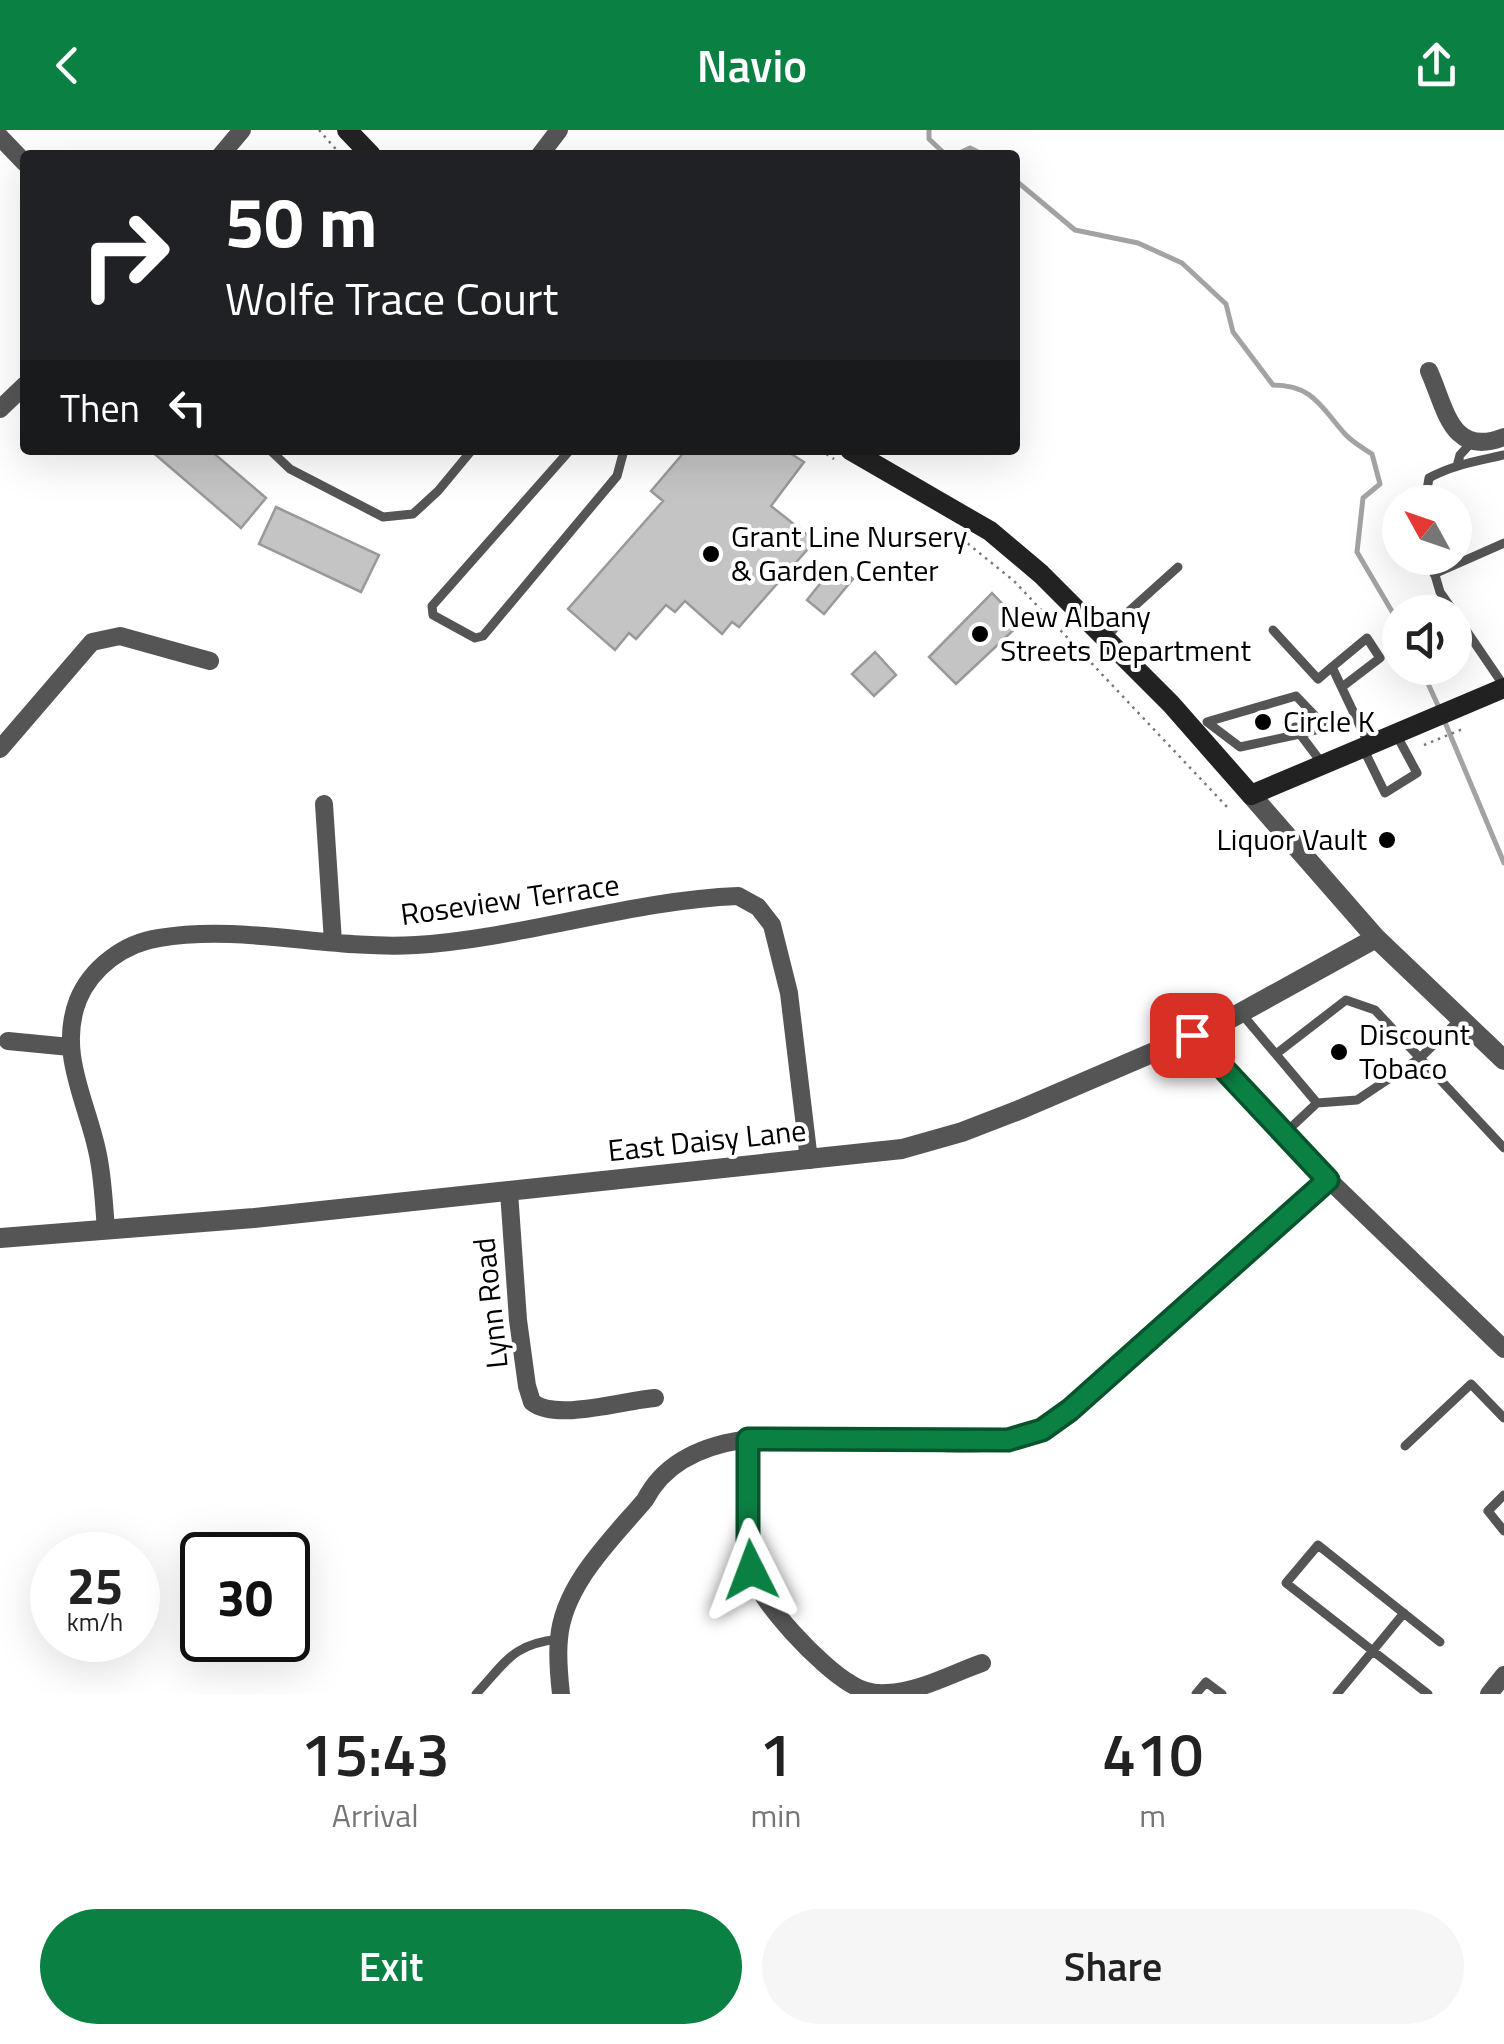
<!DOCTYPE html>
<style>
:root{--surface:#fff;--page:#f6f6f6;--text:#222;--muted:#767676;--accent:#0b8043}
body{margin:0;font-family:"Titillium Web",sans-serif;background:var(--page);color:var(--text);height:100vh;display:flex;flex-direction:column;font-size:38px;white-space:nowrap}
*{box-sizing:border-box;margin:0}
p{font-size:32px;color:var(--muted)}
.icon{flex:none;width:55px;height:55px;fill:none;stroke:currentColor;stroke-width:2;stroke-linecap:round;stroke-linejoin:round}
.map{position:relative;height:1564px;overflow:hidden}
.details{display:flex;flex-direction:column;background:var(--surface);flex:1}
.details>*{flex:none}
.hud{position:absolute;left:20px;top:20px;width:1000px;height:305px;border-radius:10px;box-shadow:0 10px 40px #0002;background:#202124;color:#fff;overflow:hidden}
.needle{width:65px;rotate:310deg}
.controls{position:absolute;left:1382px;top:355px;display:grid;gap:20px}
.controls a{display:grid;place-items:center;width:90px;height:90px;border-radius:50%;background:var(--surface);box-shadow:0 10px 40px #0002;font-size:50px}
.speed{position:absolute;left:30px;top:1402px;display:flex;gap:20px;font-size:50px;font-weight:700;text-align:center}
.speed>*{display:grid;place-content:center;width:130px;height:130px;border-radius:50%;background:var(--surface);box-shadow:0 10px 40px #0002;line-height:1}
.speed small{font-size:25px;font-weight:400}
.speed .limit{border:5px solid #111;border-radius:15px;background:#fff;color:#111}
.pin{position:absolute;display:grid;place-items:center;width:85px;height:85px;color:#fff;margin:-42px;border-radius:20px;box-shadow:0 5px 15px #0006}
.me{position:absolute;width:110px;margin:-55px;rotate:357deg;stroke-linejoin:round;filter:drop-shadow(0 0 8px #0008)}
.turn{display:flex;align-items:center;gap:35px;height:210px;padding:0 40px;font-size:45px}
.turn .icon{width:130px;height:130px;stroke-width:2.5}
.turn b{display:block;font-size:70px;line-height:85px}
.then{display:flex;align-items:center;height:95px;padding:0 40px;background:#0003;gap:20px;font-size:38px}
.eta{display:flex;justify-content:space-evenly;align-items:center;height:170px;text-align:center}
.eta b{font-size:60px;font-weight:600;line-height:70px}
.action{display:flex;gap:20px;margin-top:auto;padding:20px 40px}
.action a{flex:1;height:115px;border-radius:60px;background:var(--accent);color:#fff;font-size:40px;font-weight:600;line-height:115px;text-align:center}
.action a+a{background:var(--page);color:var(--text)}
header{display:flex;justify-content:space-between;align-items:center;height:130px;padding:0 40px;background:var(--accent);color:#fff;font-size:45px;font-weight:600}
.map>svg:first-child{display:block}
.lines{fill:none;stroke-linecap:round;stroke-linejoin:round}
.stream{stroke:#a3a3a3;stroke-width:5}
.building{fill:#c4c4c4;stroke:#999;stroke-width:2.5}
.path{stroke:#777;stroke-width:2.5;stroke-dasharray:2.5 5;stroke-linecap:butt}
.service{stroke:#555;stroke-width:9}
.minor{stroke:#555;stroke-width:18}
.tertiary{stroke:#555;stroke-width:20}
.secondary{stroke:#222;stroke-width:20}
.route-casing{stroke:#07532c;stroke-width:25}
.route{stroke:#0b8043;stroke-width:18}
.poi-dot{fill:#000;stroke:#fff;stroke-width:4}
.labels{text-anchor:middle;stroke-width:8;stroke-linejoin:round;paint-order:stroke}
.poi-label{font-size:30px;fill:#000;stroke:#fff;text-anchor:start}
.street-label{font-size:30px;fill:#000;stroke:#fff}
</style>
<header><svg class="icon" aria-label="back" viewBox="0 0 24 24"><path d="M15 5l-7 7 7 7"/></svg>Navio<svg class="icon" aria-label="share" viewBox="0 0 24 24"><path d="M12 15V3M7 8l5-5 5 5M5 13v7h14v-7"/></svg></header>
<div class="map">
<svg width="1504" height="1564" viewBox="0 0 1504 1564">
<rect width="100%" height="100%" fill="#fff"/>
<g class="lines">
<path class="stream" d="M929,0V9L946,25
M955,25L970,18L984,25
M1015,50L1075,100L1138,113L1182,133L1226,174L1233,202L1273,255C1313,255 1321,277 1345,304C1352,312 1363,318 1372,324L1380,354L1363,368L1357,422L1400,495
M1421,538L1440,580
M1444,590L1504,733"/>
</g>
<path class="building" d="M150,320H210L266,368L241,398Z
M686,320H785L804,332L771,376L815,411L739,497L732,492L722,504L685,471L675,482L666,475L636,509L629,503L615,520L568,479L663,371L651,361Z
M276,377L379,425L361,462L259,414Z
M835,435L853,449L824,484L807,470Z
M992,463L1021,493L956,554L929,527Z
M875,522L896,545L874,566L852,544Z"/>
<g class="lines">
<path class="path" d="M319,0L341,25
M820,320L834,329
M956,404L1014,451L1229,679
M1424,615L1465,598"/>
<path class="service" d="M270,320L290,339L383,387L413,384L438,361L472,320
M570,320L432,476L433,485L475,508L483,506L617,346L624,320
M1457,336L1460,325L1471,313
M1425,372L1429,348C1452,335 1478,331 1504,325
M1430,428L1440,462L1454,482
M1434,444L1504,413
M1455,484L1504,556
M1273,500L1318,549L1332,537L1369,615
M1106,508L1128,482L1178,437
M1332,537L1367,508L1380,528L1342,557
M1210,591L1296,566L1322,593L1320,599L1300,604L1295,597
M1207,592L1240,617L1300,604L1321,632
M1364,620L1385,663L1417,643L1396,604
M1241,883L1317,973L1285,1003
M1276,924L1346,870L1375,880L1504,1018
M1317,973L1357,970L1420,928L1459,890
M1405,1316L1471,1254L1504,1288
M1504,1365L1488,1381L1504,1401
M476,1564C506,1532 512,1514 559,1509
M1196,1564L1206,1552L1222,1564
M1337,1564L1404,1483
M1428,1564L1286,1453L1318,1415L1440,1512"/>
<path class="minor" d="M0,7L25,33
M221,25L242,0
M540,25L559,0
M1429,241C1446,279 1451,328 1504,307
M0,279L25,255
M0,619L92,512L120,506L210,531
M324,674L333,812
M1193,905L1329,1050L1504,1219
M8,911L70,917
M509,1062L518,1190L527,1256L532,1272C556,1292 625,1270 655,1268
M106,1100C104,1075 103,1049 98,1025C88,973 57,924 78,870C91,838 124,813 159,808C244,794 330,820 416,815C523,808 633,770 738,766L758,777L772,795L789,863L809,1030
M748,1309C747,1346 742,1404 751,1440C758,1471 822,1538 851,1554C862,1561 874,1564 887,1563C919,1562 953,1543 982,1533
M561,1564C559,1546 557,1527 559,1509C563,1455 612,1409 645,1370C703,1256 922,1335 1024,1307C1042,1302 1056,1291 1070,1280L1329,1050
M1489,1564L1504,1545"/>
<path class="tertiary" d="M1251,665L1376,808L1504,930
M0,1108L254,1088L902,1019L962,1002L1019,980L1224,892L1376,808"/>
<path class="secondary" d="M347,0L371,25
M850,320L990,401L1041,444L1171,574L1251,665L1504,558"/>
</g>
<g class="lines">
<g class="route-casing">
<path id="route" d="M751,1440L748,1411V1309L1008,1310L1042,1300L1070,1280L1328,1050L1192,905"/>
</g>
<use href="#route" class="route"/>
</g>
<g class="poi-dot">
<circle cx="711" cy="424" r="10"/>
<circle cx="980" cy="504" r="10"/>
<circle cx="1263" cy="592" r="10"/>
<circle cx="1387" cy="710" r="10"/>
<circle cx="1339" cy="922" r="10"/>
</g>
<g class="labels">
<g class="poi-label">
<text x="731" y="417">Grant Line Nursery<tspan x="731" dy="34">&amp; Garden Center</tspan></text>
<text x="1000" y="497">New Albany<tspan x="1000" dy="34">Streets Department</tspan></text>
<text x="1283" y="602">Circle K</text>
<text x="1367" y="720" text-anchor="end">Liquor Vault</text>
<text x="1359" y="915">Discount<tspan x="1359" dy="34">Tobaco</tspan></text>
</g>
<g class="street-label">
<text transform="translate(510 770) rotate(-8)" y="10">Roseview Terrace</text>
<text transform="translate(707 1011) rotate(-6)" y="10">East Daisy Lane</text>
<text transform="translate(491 1173) rotate(-96)" y="10">Lynn Road</text>
</g>
</g>
</svg>
<div class="controls">
<a><svg class="needle" viewBox="-14 -14 28 28"><path d="M0-13l5 13h-10z" fill="#e53935"/><path d="M0 13l5-13h-10z" fill="#767676"/></svg></a>
<a><svg class="icon" aria-label="sound" viewBox="0 0 24 24"><path d="M4 9h4l5-4v14l-5-4H4zM17 9q2 3 0 6"/></svg></a>
</div>
<div class="speed"><div>25<small>km/h</small></div><div class="limit">30</div></div>
<div class="pin" style="left:1192px;top:905px;background:#d93025"><svg class="icon" aria-label="arrive" viewBox="0 0 24 24"><path d="M6 21V4h12l-3 4 3 4H6"/></svg></div>
<svg class="me" style="left:751px;top:1440px" viewBox="-20 -20 40 40"><path d="M0-17L14 15 0 8-14 15z" fill="#0b8043" stroke="#fff" stroke-width="4"/></svg>
<div class="hud">
<div class="turn"><svg class="icon" aria-label="right" viewBox="0 0 24 24"><path d="M7 20v-9h11M14 6l5 5-5 5"/></svg><div><b>50 m</b>Wolfe Trace Court</div></div>
<div class="then">Then<svg class="icon" aria-label="left" viewBox="0 0 24 24"><path d="M17 20v-9H6M10 6l-5 5 5 5"/></svg></div>
</div>
</div>
<section class="details">
<div class="eta">
<div><b>15:43</b><p>Arrival</p></div>
<div><b>1</b><p>min</p></div>
<div><b>410</b><p>m</p></div>
</div>
<div class="action"><a>Exit</a><a>Share</a></div>
</section>
